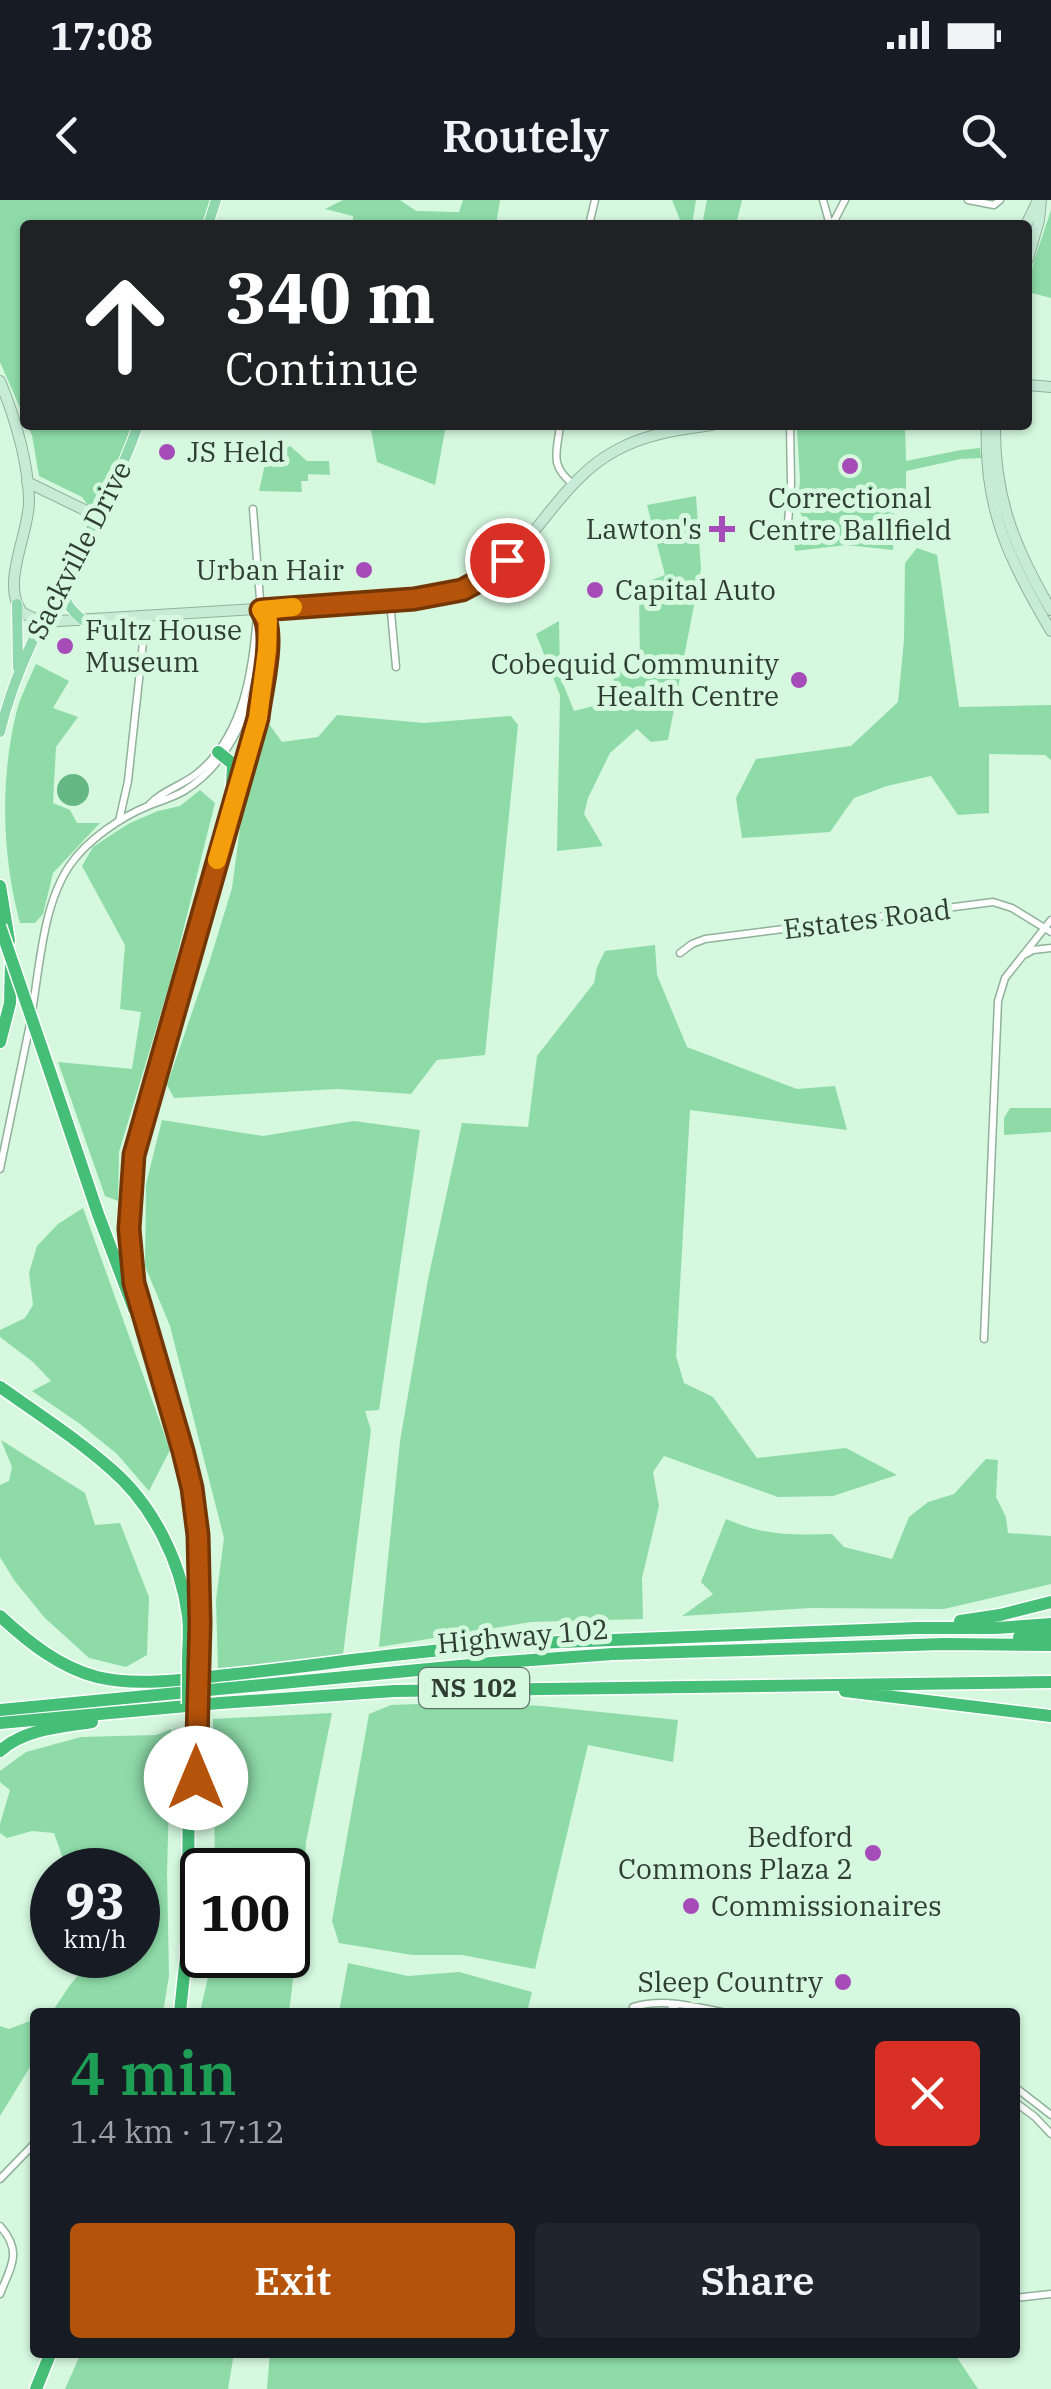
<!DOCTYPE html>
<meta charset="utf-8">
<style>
:root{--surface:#171b24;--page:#20242c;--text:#f1f3f6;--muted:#9ea1a6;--accent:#b45309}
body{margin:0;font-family:"IBM Plex Serif",serif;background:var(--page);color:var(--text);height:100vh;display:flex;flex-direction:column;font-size:38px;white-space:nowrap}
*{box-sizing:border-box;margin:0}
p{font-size:32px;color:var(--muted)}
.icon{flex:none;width:55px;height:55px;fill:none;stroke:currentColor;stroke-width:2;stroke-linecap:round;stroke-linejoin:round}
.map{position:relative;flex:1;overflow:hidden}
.panel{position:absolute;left:30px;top:1808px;width:990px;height:350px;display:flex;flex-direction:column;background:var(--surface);border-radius:10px;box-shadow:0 2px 8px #0004}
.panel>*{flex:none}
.guide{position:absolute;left:20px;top:20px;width:1012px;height:210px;border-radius:10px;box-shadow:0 2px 8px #0004;background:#202124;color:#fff;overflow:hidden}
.speed{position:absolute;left:30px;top:1648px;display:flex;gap:20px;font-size:50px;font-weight:700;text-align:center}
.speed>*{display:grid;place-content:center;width:130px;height:130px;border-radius:50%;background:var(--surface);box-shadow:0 2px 8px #0004;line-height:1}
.speed small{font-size:25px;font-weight:400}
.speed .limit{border:5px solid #111;border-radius:15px;background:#fff;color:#111}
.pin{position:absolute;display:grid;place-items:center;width:85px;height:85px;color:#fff;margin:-42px;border:5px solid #fff;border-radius:50%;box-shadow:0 2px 10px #0007}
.me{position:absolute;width:110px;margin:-55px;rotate:0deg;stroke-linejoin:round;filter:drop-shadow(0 0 8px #0008)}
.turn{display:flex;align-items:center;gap:35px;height:210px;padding:0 40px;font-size:45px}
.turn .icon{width:130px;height:130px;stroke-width:2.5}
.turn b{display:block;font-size:70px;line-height:85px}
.round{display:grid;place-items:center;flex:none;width:105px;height:105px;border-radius:10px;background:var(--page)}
.overview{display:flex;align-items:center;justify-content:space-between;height:170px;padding:0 40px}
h1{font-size:60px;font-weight:600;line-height:75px;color:#1e9e55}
.button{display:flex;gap:20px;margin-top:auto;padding:20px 40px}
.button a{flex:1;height:115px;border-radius:10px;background:var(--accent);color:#fff;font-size:40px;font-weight:600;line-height:115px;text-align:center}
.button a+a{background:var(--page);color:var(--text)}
.status{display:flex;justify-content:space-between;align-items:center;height:70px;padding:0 50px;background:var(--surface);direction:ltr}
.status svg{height:28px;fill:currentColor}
header{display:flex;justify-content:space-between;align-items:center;height:130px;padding:0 40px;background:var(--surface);font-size:45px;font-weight:600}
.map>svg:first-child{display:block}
.green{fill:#8edba8}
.water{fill:#65b883}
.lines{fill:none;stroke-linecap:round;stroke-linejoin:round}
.street-casing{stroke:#90b19a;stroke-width:9}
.secondary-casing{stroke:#90b19a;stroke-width:12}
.primary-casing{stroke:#fff;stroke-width:12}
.highway-casing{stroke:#fff;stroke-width:15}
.street{stroke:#fff;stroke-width:6}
.secondary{stroke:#c7ecd6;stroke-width:10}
.primary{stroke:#8fd8ae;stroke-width:10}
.highway{stroke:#45be78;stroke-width:12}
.highway-bridge-casing{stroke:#fff;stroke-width:15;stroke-linecap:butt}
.highway-bridge{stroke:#45be78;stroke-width:12}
.route-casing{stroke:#753606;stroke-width:25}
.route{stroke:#b45309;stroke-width:18}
.slow{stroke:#f59e0b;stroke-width:18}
.poi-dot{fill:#a54cb8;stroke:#d5f8df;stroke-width:4}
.labels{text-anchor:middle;stroke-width:10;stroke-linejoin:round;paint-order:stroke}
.shield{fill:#d5f8df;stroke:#617567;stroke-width:2.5}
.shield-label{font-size:25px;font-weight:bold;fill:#2f3d33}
.poi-label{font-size:28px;fill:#2f3d33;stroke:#d5f8df;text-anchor:end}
.street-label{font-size:28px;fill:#2f3d33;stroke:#d5f8df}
</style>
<div class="status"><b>17:08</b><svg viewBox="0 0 49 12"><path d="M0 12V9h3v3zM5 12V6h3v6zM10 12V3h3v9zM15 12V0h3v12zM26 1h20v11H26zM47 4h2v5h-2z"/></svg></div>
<header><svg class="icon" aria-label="back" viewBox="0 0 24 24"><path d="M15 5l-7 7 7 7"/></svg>Routely<svg class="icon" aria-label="search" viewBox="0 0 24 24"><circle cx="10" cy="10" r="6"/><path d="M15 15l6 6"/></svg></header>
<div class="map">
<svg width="1051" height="2189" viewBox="0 0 1051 2189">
<rect width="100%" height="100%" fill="#d5f8df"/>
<path class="green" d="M0,0H216L208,25H25V219L0,162Z
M343,0H400L416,11L459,12L463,0H500L496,25H353V16L325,9Z
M672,0H696L692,25H682Z
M707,0H742L736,25H702Z
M1051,10V98L1028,92L1033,64Z
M27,225H138L97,318L82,297L39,276L32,235Z
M370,225H446L435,285L377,262Z
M799,225H905L906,261L961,250L980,248L981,258L961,259L906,271V309L894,311L893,350L846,345L795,351L794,340L802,333L804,324L798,304L800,280L797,231Z
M290,246L307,261H329L330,275L308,274V281H301L302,292L259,291L266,260Z
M696,296L701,369L668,540L651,542L637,529L610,553L588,598L584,614L603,646L557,651L560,495L536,434L559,421L560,476L574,511L617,500L612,470L640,468L639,385L665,375L647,305Z
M917,348L937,355L959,507L1051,505V560L1045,555L989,554V613L958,615L931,576L887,586L854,598L830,632L742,638L736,598L756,559L851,546L898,502L904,440L905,363Z
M36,464L69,481L53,508L78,517L56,547L53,603L70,610L77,623H100L53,673L43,714L35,723H20C2,656 0,581 16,514C20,497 29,480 36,464Z
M337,515L424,523L511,516L518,525L485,855L437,860L411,894L338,889L174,898L167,885L210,760L232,688L242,613L269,524L282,542L318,537Z
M200,590L215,603L171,779L119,952L118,1001L105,996L58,862L132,869L141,812L120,809L125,745L82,666L93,647L111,635L130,623L158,611L180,606Z
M655,745L657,775L687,847L797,889L835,886L847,930L690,910L676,1156L684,1183L713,1197L757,1258L846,1248L897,1275L833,1296L778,1297L664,1256L653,1272L659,1306L642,1378L643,1419L531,1422L379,1447L400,1241L428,1079L462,923L528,927L537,856L594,783L597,767L605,751Z
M1010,908H1051V932L1004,935V918Z
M162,920L263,936L354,921L420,930L379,1210L365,1211L371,1230L343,1455L218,1469L216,1400L224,1338L170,1126L145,1066L146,984Z
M83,1008L170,1250L149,1291L117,1254L80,1224L32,1191L51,1181L33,1162L0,1137V1130L25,1118L33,1105L29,1073L37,1046L58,1024Z
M1,1240L85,1293L95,1325L120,1323L149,1397L147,1455L126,1467L89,1458L44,1417L14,1380L0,1357V1285L9,1281L12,1267Z
M986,1259L998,1260L996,1297L1006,1317L1008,1333L1051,1336V1384L944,1409L811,1408L682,1416L713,1394L701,1382L726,1319C765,1336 790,1335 832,1334L844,1347L892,1359L909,1317L928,1302L954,1294Z
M471,1502L542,1506L678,1520L673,1562L588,1545L535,1769L462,1755H412L339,1743L332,1721L369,1514L391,1505Z
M332,1513L306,1642L301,1715L289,1812H200L209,1773L210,1755H288V1670H215L213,1519Z
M171,1529L167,1673L169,1776L163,1812H52L70,1785L95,1755H138V1670H67L54,1633L32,1631L7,1638L0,1633V1624L10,1590L0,1582V1571L26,1552L81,1537L156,1535Z
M348,1763L408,1776L459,1772L532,1792L527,1812H339Z
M35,1819V1866L30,1867L0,1916V1826L9,1829Z
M270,2152L954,2153L978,2189H267Z
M81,2153V2152L234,2153L228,2189H65Z"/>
<path class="water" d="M57 590a16 16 0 1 1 32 0a16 16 0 1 1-32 0Z"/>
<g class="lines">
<g class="street-casing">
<path id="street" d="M823,0L830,25
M968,0L994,5L1000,0
M589,25L595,0
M832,25L845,0
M560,225C557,253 549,265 573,284
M253,309L261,412
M788,323L791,284L790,225
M390,401L396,467
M149,605C162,590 185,585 200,571C244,533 253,469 257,415L260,411
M119,621L128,581L144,433
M680,753L692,744L705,739L993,702L1012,708L1051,732
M1026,754L1033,750L1051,748
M32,811C40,765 43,704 70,665C87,640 121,617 148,606C160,601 172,598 184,591C233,561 253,503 262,449
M0,969L30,824
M984,1139L998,801L1005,778L1051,720
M668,1803L679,1812
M633,1807C663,1798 692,1806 722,1812
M1015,1887L1051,1915
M1015,1902L1035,1917L1051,1934
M0,1979L35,1943
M0,2026C23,2052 11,2066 0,2094
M1015,2098L1051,2094"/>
</g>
<g class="secondary-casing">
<path id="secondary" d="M1026,25L1038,0
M1028,59L1039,20L1041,0
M0,181C15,218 28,260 29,300C30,332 0,384 22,412C27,416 36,419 43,422L390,401C425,398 466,394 494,372C539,337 563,279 615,251C645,234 678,230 712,225
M1028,185L1051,187
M987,225C983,308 1010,362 1051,431
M995,225C994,297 1015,349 1051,410
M27,282L97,316"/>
</g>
<g class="primary-casing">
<path id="primary" d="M208,25L216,0
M64,379C64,401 66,406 83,420
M17,404L18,468
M0,532C26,422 101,332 138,225"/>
</g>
<g class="highway-casing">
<path id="highway" d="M218,552L233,564L232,587
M0,686L9,741
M0,842L10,803L11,761
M50,872L98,1014L134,1109
M0,1187C37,1213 77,1239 111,1269C153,1305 181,1362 188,1416C190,1431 188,1447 188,1462
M171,1207C201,1288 203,1376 198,1461
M173,1215L134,1083L129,1029L134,955L258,518C262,490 277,433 261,410
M0,1416C28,1442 59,1467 97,1477C138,1487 186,1479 227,1475C322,1465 416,1450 511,1444L917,1428H996L1051,1424
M960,1421L1000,1415L1051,1402
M1019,1437L1051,1434
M845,1491L1051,1516
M0,1510L491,1463L613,1454L944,1444L1051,1445
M0,1523L220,1503L394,1491L1051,1482
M0,1551C24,1529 61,1527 92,1522
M180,1812L188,1737L189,1540
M36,2189L51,2152"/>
</g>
<use href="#street" class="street"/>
<use href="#secondary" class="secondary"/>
<use href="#primary" class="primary"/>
<use href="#highway" class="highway"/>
<g class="highway-bridge-casing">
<path id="highway-bridge" d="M0,726L50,872
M188,1462V1504
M196,1540L198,1461"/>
</g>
<use href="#highway-bridge" class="highway-bridge"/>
</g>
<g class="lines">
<g class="route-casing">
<path id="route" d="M196,1578L200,1423L198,1335L192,1288L183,1251L134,1083L129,1029L134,955L258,518C261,489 277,433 261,410L414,399L462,390L494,373L507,360"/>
</g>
<use href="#route" class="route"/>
<path class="slow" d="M217,660L258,518L267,450L268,421L261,410L293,407"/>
</g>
<g class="poi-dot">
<circle cx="167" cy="252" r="10"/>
<circle cx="850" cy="266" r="10"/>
<path d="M717 314h10v10h10v10h-10v10h-10v-10h-10v-10h10z"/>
<circle cx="364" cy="370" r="10"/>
<circle cx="595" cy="390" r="10"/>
<circle cx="65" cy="446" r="10"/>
<circle cx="799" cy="480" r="10"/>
<circle cx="873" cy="1653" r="10"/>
<circle cx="691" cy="1706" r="10"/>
<circle cx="843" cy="1782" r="10"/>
</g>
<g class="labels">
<rect class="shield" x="419" y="1468" width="110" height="40" rx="8"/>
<g class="shield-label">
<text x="474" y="1497">NS 102</text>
</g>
<g class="poi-label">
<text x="187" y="262" text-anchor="start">JS Held</text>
<text x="850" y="308" text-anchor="middle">Correctional<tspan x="850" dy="32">Centre Ballfield</tspan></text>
<text x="702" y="339">Lawton's</text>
<text x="344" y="380">Urban Hair</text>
<text x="615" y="400" text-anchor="start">Capital Auto</text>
<text x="85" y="440" text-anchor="start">Fultz House<tspan x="85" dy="32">Museum</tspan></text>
<text x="779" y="474">Cobequid Community<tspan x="779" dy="32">Health Centre</tspan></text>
<text x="853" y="1647">Bedford<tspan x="853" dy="32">Commons Plaza 2</tspan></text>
<text x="711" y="1716" text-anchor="start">Commissionaires</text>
<text x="823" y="1792">Sleep Country</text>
</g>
<g class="street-label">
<text transform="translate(79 350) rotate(-63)" y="10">Sackville Drive</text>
<text transform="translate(867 719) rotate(-7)" y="10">Estates Road</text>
<text transform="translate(523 1436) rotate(-5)" y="10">Highway 102</text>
</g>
</g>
</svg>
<div class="speed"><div>93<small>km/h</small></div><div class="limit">100</div></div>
<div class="pin" style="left:507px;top:360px;background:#d93025"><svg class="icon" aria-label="arrive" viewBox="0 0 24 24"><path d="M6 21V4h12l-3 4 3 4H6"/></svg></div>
<svg class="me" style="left:196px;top:1578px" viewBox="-20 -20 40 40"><circle r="19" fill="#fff"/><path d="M0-13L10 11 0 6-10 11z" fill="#b45309"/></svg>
<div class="guide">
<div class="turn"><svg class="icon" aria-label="ahead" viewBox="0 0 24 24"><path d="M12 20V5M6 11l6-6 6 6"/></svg><div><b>340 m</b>Continue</div></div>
</div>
<section class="panel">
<div class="overview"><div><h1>4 min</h1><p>1.4 km · 17:12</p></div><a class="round" style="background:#d93025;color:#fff"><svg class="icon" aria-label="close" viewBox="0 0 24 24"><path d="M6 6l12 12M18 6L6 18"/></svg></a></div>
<div class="button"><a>Exit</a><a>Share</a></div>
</section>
</div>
